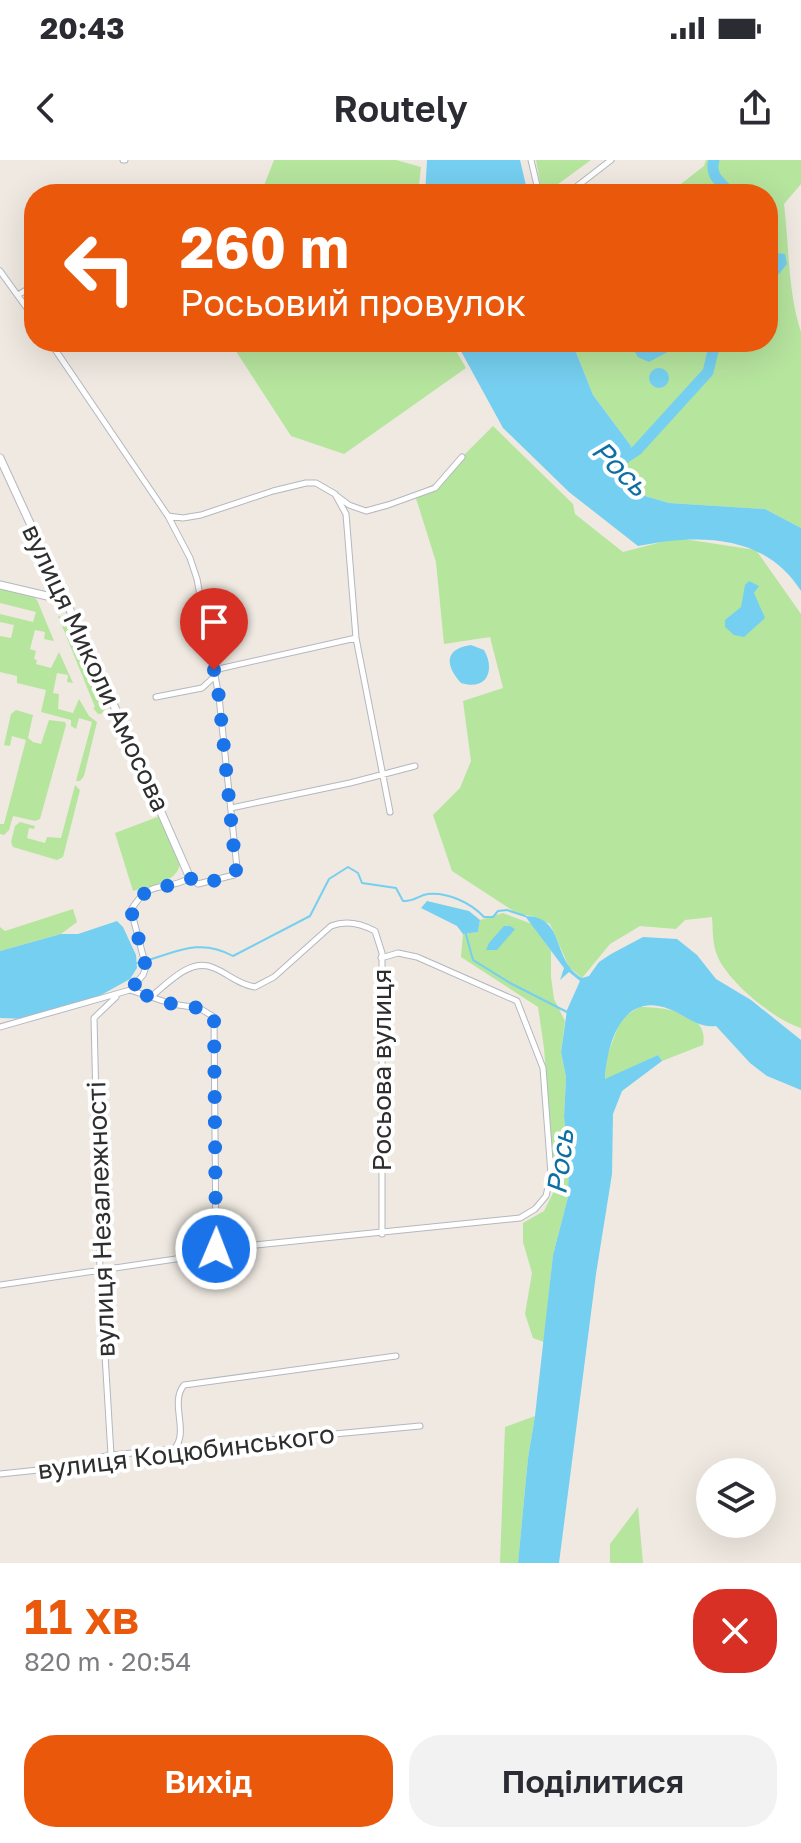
<!DOCTYPE html>
<html lang="uk">
<meta charset="utf-8">
<style>
:root{--surface:#fff;--page:#f2f2f3;--text:#2b2b33;--muted:#7c7c81;--accent:#ea580c}
body{margin:0;font-family:"Golos Text",sans-serif;background:var(--page);color:var(--text);height:100vh;display:flex;flex-direction:column;font-size:30px;white-space:nowrap}
*{box-sizing:border-box;margin:0}
p{font-size:26px;color:var(--muted)}
.icon{flex:none;width:44px;height:44px;fill:none;stroke:currentColor;stroke-width:2;stroke-linecap:round;stroke-linejoin:round}
.map{position:relative;height:1403px;overflow:hidden}
.panel{display:flex;flex-direction:column;background:var(--surface);flex:1}
.panel>*{flex:none}
.guide{position:absolute;left:24px;top:24px;width:754px;height:168px;border-radius:32px;box-shadow:0 8px 32px #0002;background:#ea580c;color:#fff;overflow:hidden}
.controls{position:absolute;left:696px;top:1298px;display:grid;gap:16px}
.controls a{display:grid;place-items:center;width:80px;height:80px;border-radius:50%;background:var(--surface);box-shadow:0 8px 32px #0002;font-size:40px}
.pin{position:absolute;display:grid;place-items:center;width:68px;height:68px;color:#fff;margin:-82px -34px;border-radius:50% 50% 50% 0;rotate:-45deg;box-shadow:0 0 8px #0007}
.pin .icon{rotate:45deg}
.me{position:absolute;width:88px;margin:-44px;rotate:1deg;stroke-linejoin:round;filter:drop-shadow(0 0 6px #0008)}
.turn{display:flex;align-items:center;gap:28px;height:168px;padding:0 24px;font-size:36px}
.turn .icon{width:104px;height:104px;stroke-width:2.5}
.turn b{display:block;font-size:56px;line-height:68px}
.round{display:grid;place-items:center;flex:none;width:84px;height:84px;border-radius:32px;background:var(--page)}
.overview{display:flex;align-items:center;justify-content:space-between;height:136px;padding:0 24px}
h1{font-size:48px;font-weight:600;line-height:60px;color:var(--accent)}
.cta{display:flex;gap:16px;margin-top:auto;padding:16px 24px}
.cta a{flex:1;height:92px;border-radius:32px;background:var(--accent);color:#fff;font-size:32px;font-weight:600;line-height:92px;text-align:center}
.cta a+a{background:var(--page);color:var(--text)}
.status{display:flex;justify-content:space-between;align-items:center;height:56px;padding:0 40px;background:var(--surface);direction:ltr}
.status svg{height:22px;fill:currentColor}
header{display:flex;justify-content:space-between;align-items:center;height:104px;padding:0 24px;background:var(--surface);font-size:36px;font-weight:600}
.map>svg:first-child{display:block}
.green{fill:#b6e59e}
.water{fill:#75cff0}
.lines{fill:none;stroke-linecap:round;stroke-linejoin:round}
.stream{stroke:#75cff0;stroke-width:2}
.river{stroke:#75cff0;stroke-width:11}
.street-casing{stroke:#b4b7c1;stroke-width:7}
.secondary-casing{stroke:#b4b7c1;stroke-width:9}
.street{stroke:#fff;stroke-width:5}
.secondary{stroke:#fff;stroke-width:7}
.route{stroke:#1a73e8;stroke-width:14;stroke-dasharray:0 25.2}
.labels{text-anchor:middle;stroke-width:8;stroke-linejoin:round;paint-order:stroke}
.street-label{font-size:26px;fill:#2e2e2e;stroke:#fff}
.water-label{font-size:28px;font-style:italic;fill:#0d6fa3;stroke:#fff}
</style>
<div class="status"><b>20:43</b><svg viewBox="0 0 49 12"><path d="M0 12V9h3v3zM5 12V6h3v6zM10 12V3h3v9zM15 12V0h3v12zM26 1h20v11H26zM47 4h2v5h-2z"/></svg></div>
<header><svg class="icon" aria-label="back" viewBox="0 0 24 24"><path d="M15 5l-7 7 7 7"/></svg>Routely<svg class="icon" aria-label="share" viewBox="0 0 24 24"><path d="M12 15V3M7 8l5-5 5 5M5 13v7h14v-7"/></svg></header>
<div class="map">
<svg width="801" height="1403" viewBox="0 0 801 1403">
<rect width="100%" height="100%" fill="#efe9e1"/>
<path class="green" d="M274,0H396L421,7L418,34H254L263,28Z
M536,0H591L550,30L552,34H542Z
M706,0H801V24L784,44C789,86 788,133 801,172V368L765,349L669,343L638,334L622,313L631,286L593,235L572,182H768V34H668L704,6Z
M230,182H451L466,208L344,294L291,276Z
M493,266L573,344L575,354L623,392L677,378L756,390L801,454V868C774,860 727,821 717,795C712,783 713,769 712,757L685,760L676,769L640,766L610,784L582,818L569,807L550,764L532,756L518,754L452,711L433,655L460,628L471,601L463,541L503,528L490,477L444,484L436,402L415,335L437,322Z
M0,428L34,437L37,440L54,481L44,479L45,472L35,470L30,489L36,491L34,499L37,500L36,504L51,508L59,492L73,523L67,522L68,515L57,513L53,533L59,534L58,549L73,553L79,539L89,556L97,562L84,616L80,621H76L92,562L79,558L76,569L71,566V560L41,552L46,530L17,523V516L0,512V476L11,478L14,465L0,462V454L33,462L36,452L0,443Z
M58,456L63,457L79,481L107,540V547L101,554H98L93,548L95,547Z
M16,550L33,555L28,578L33,582L41,584L49,560L65,562L66,565L40,659L35,661L13,656L9,670L4,675L0,674V664H4L26,580L12,576L10,586L4,585L11,554Z
M75,625L80,630L63,697L57,700L13,687L11,682L15,666L20,662L35,666L34,669L29,668L27,678L45,683L47,677L61,678Z
M160,656L180,703C178,723 150,725 133,731L115,673Z
M73,749L77,762L61,774L0,791V767L5,771Z
M503,753L532,764L551,791V817L554,839L565,861L561,892L566,917L564,957L569,999L568,1037L553,1095L544,1182L533,1178L525,1154L532,1113L523,1082V1063L544,1051L555,1029L544,888L538,847L461,797L463,774L478,772L480,760Z
M639,847C663,847 710,852 703,885L662,901L658,895L605,920L607,896L621,859Z
M535,1256L528,1298L518,1403H500L505,1267Z
M638,1347L643,1403H610V1384Z"/>
<path class="water" d="M427,0H520L528,34H425Z
M777,93L785,94L787,104L778,115L774,113L771,94Z
M456,182H572L593,235L631,286L622,313L638,334L669,343L765,349L801,368V431C765,373 697,374 638,386L569,332L503,268Z
M635,182H686L649,202L638,197L633,189Z
M649 218a10 10 0 1 1 20 0a10 10 0 1 1-20 0Z
M749,421L759,426L754,433L765,458L744,477L734,475L725,467V460L741,447L745,425Z
M471,485L484,490C496,511 486,531 461,523C445,505 444,489 471,485Z
M427,741L469,751L480,760L478,772L463,774L457,766L421,748Z
M525,756C566,756 551,800 582,818L589,816L599,802L611,794L643,777L677,779L697,795L716,819L751,840L801,880V930L767,916L750,903L716,866C696,868 688,856 669,849C622,831 607,883 605,919L658,895L662,901L622,931L613,954L612,1014L596,1114L559,1403H518L528,1298L535,1256L553,1095L568,1037L569,999L564,957L566,917L561,892L567,850L580,821L569,812L560,820L564,808Z
M117,761L123,767L136,795L137,808L130,819L83,845L29,859L0,858V791L61,774H78Z
M504,766H510L515,769L497,790H486L489,783Z"/>
<g class="lines">
<path class="stream" d="M344,190L394,182L417,185L426,182
M465,771L473,800L510,823L567,852
M137,803C172,795 197,776 233,796L310,756L329,719L348,707L358,713L362,723L396,728L403,741C414,742 419,735 428,734C448,732 471,743 484,757H493L498,751L507,750L525,756"/>
<path class="river" d="M714,0C709,16 721,22 731,34
M619,302L637,290L708,212L713,191L719,182"/>
<g class="street-casing">
<path id="street" d="M123,0H125
M531,0L539,34
M567,34L611,0
M0,111L34,158
M18,135L34,125
M337,336L349,345L366,351L388,345L435,328L462,297
M168,356L183,358L201,355L273,331L306,323H316L335,334L346,354L356,478L390,652
M214,510L356,478
M156,537L202,528L214,517
M231,648L350,623L415,606
M130,830L172,844L199,848L214,857L216,1089
M152,836C168,823 191,797 214,808C229,814 237,824 255,827L274,817L331,766C346,760 362,764 375,771L382,793V1074
M0,867L130,830L143,815L146,807L131,750C151,717 163,733 190,718L198,724L234,715L237,708L219,537L197,419L190,398L168,356L50,182
M0,1125L196,1096L216,1089L520,1058L535,1049L546,1036L551,1014L543,908L517,841L417,797L398,793L381,798
M174,1289C190,1272 169,1243 184,1225L396,1196
M111,1295L100,1111L94,858L116,837
M0,1314L48,1309L111,1295L420,1266"/>
</g>
<g class="secondary-casing">
<path id="secondary" d="M0,298L116,550L190,718
M0,425L64,440"/>
</g>
<use href="#street" class="street"/>
<use href="#secondary" class="secondary"/>
</g>
<g class="lines">
<path class="route" d="M214,510L219,537L236,711L227,718L198,724L190,718C163,734 152,716 131,750L146,807L143,815L130,830L172,844L199,848L214,857L216,1089"/>
</g>
<g class="labels">
<g class="street-label">
<text transform="translate(96 508) rotate(65)" y="9">вулиця Миколи Амосова</text>
<text transform="translate(382 910) rotate(-90)" y="9">Росьова вулиця</text>
<text transform="translate(101 1059) rotate(-92)" y="9">вулиця Незалежності</text>
<text transform="translate(186 1292) rotate(-7)" y="9">вулиця Коцюбинського</text>
</g>
<g class="water-label">
<text transform="translate(620 308) rotate(45)" y="10">Рось</text>
<text transform="translate(560 1002) rotate(-83)" y="10">Рось</text>
</g>
</g>
</svg>
<div class="controls">
<a><svg class="icon" aria-label="layers" viewBox="0 0 24 24"><path d="M12 4l9 5-9 5-9-5zM3 14l9 5 9-5"/></svg></a>
</div>
<div class="pin" style="left:214px;top:510px;background:#d93025"><svg class="icon" aria-label="arrive" viewBox="0 0 24 24"><path d="M6 21V4h12l-3 4 3 4H6"/></svg></div>
<svg class="me" style="left:216px;top:1089px" viewBox="-20 -20 40 40"><circle r="17" fill="#1a73e8" stroke="#fff" stroke-width="3"/><path d="M0-11L8 9 0 5-8 9z" fill="#fff"/></svg>
<div class="guide">
<div class="turn"><svg class="icon" aria-label="left" viewBox="0 0 24 24"><path d="M17 20v-9H6M10 6l-5 5 5 5"/></svg><div><b>260 m</b>Росьовий провулок</div></div>
</div>
</div>
<section class="panel">
<div class="overview"><div><h1>11 хв</h1><p>820 m · 20:54</p></div><a class="round" style="background:#d93025;color:#fff"><svg class="icon" aria-label="close" viewBox="0 0 24 24"><path d="M6 6l12 12M18 6L6 18"/></svg></a></div>
<div class="cta"><a>Вихід</a><a>Поділитися</a></div>
</section>
